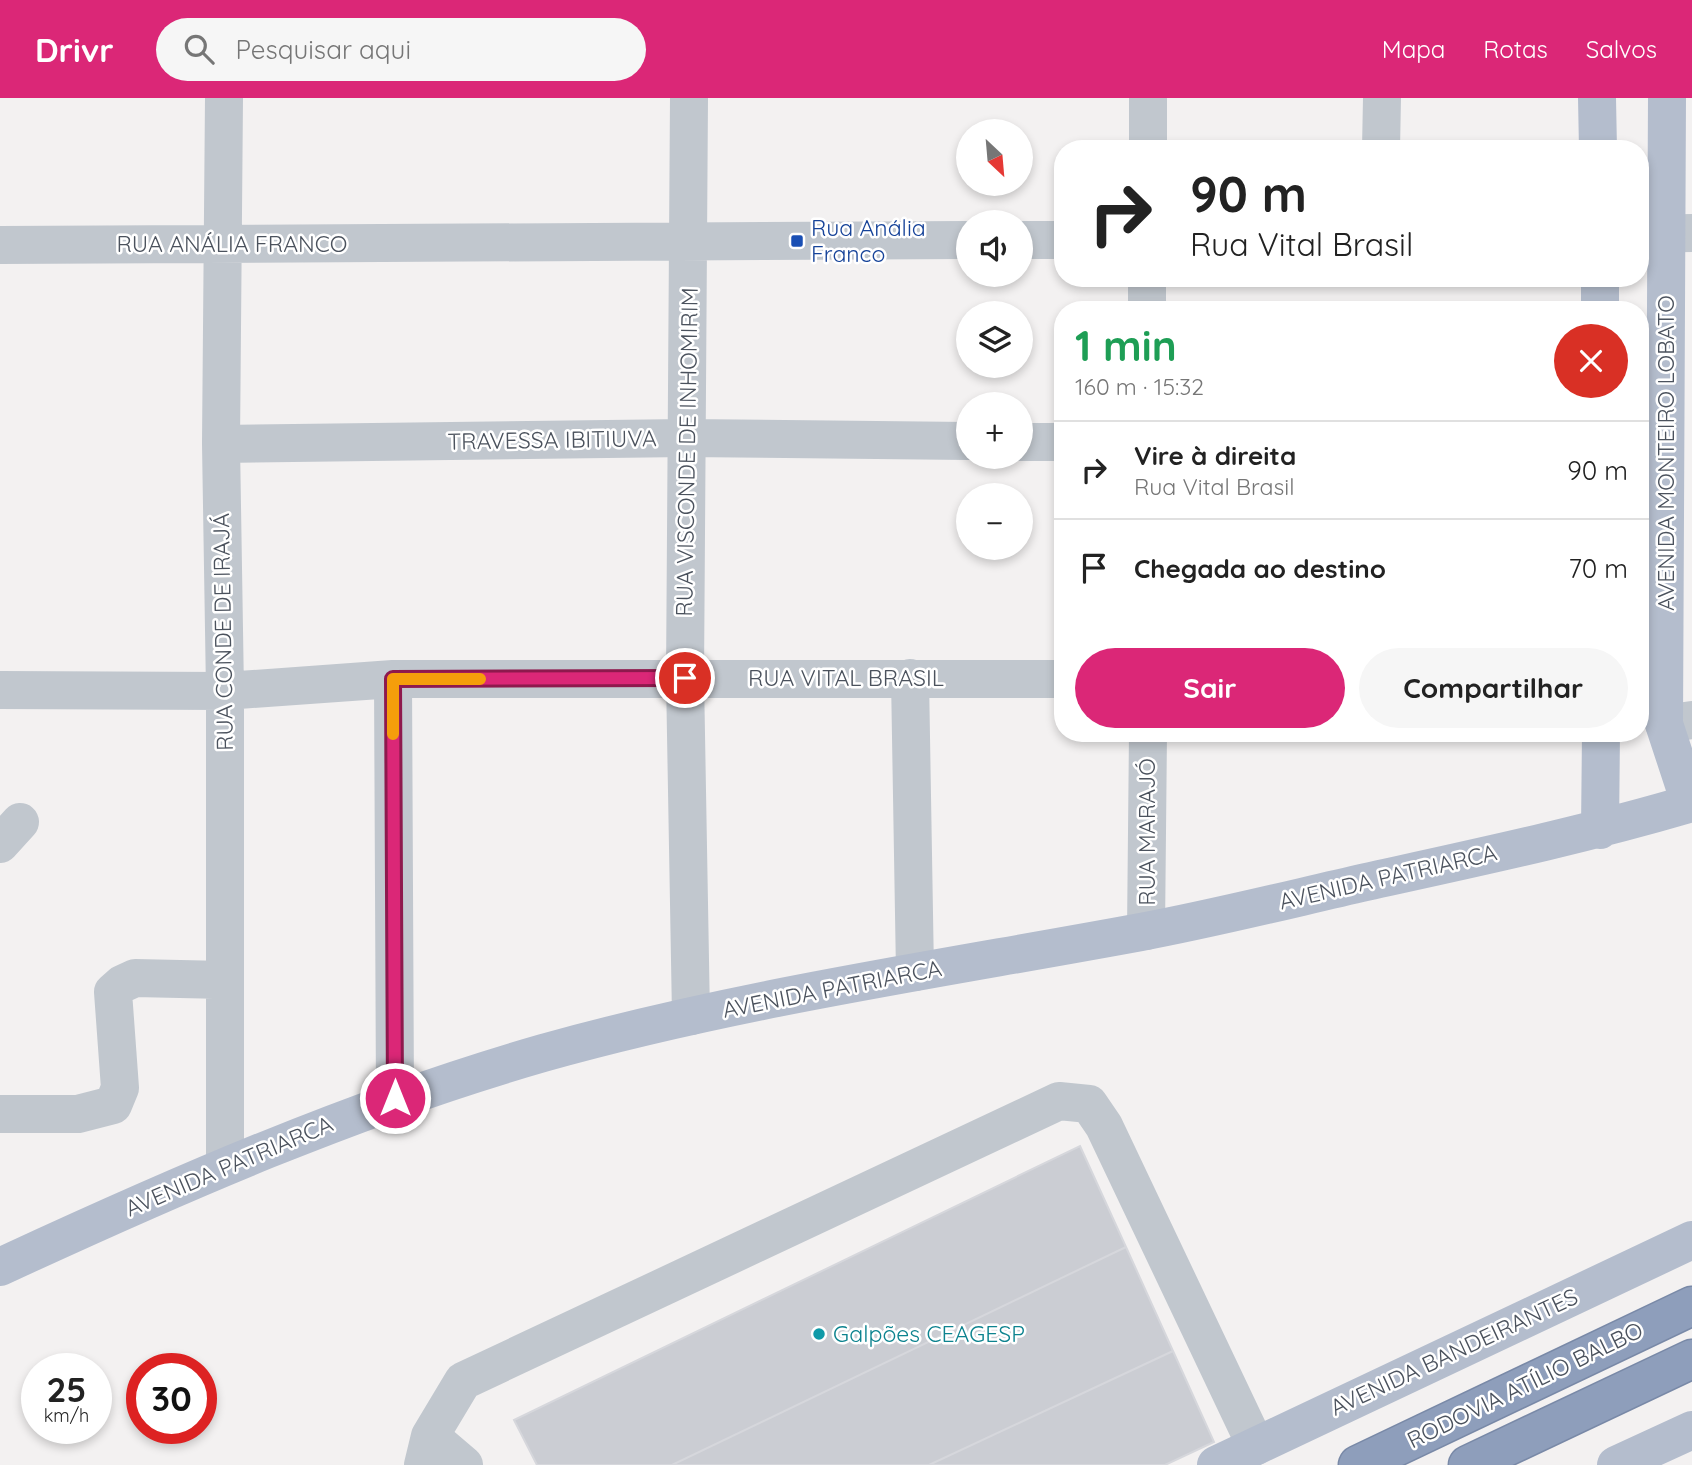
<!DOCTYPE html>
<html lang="pt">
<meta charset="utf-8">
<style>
:root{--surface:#fff;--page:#f6f6f6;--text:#222;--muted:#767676;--line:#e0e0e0;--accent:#db2777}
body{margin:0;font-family:Quicksand,sans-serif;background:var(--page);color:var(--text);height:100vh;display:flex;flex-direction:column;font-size:26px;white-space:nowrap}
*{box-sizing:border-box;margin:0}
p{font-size:23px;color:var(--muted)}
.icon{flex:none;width:38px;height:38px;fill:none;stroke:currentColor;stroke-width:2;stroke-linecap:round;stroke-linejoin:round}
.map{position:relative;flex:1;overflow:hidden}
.sheet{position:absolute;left:1054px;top:203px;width:595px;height:441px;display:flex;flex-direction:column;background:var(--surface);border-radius:28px;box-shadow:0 4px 10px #0003}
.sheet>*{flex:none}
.guide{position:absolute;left:1054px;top:42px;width:595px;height:147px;border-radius:28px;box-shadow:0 4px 10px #0003;background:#fff;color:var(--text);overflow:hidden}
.needle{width:46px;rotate:154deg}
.buttons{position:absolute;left:956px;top:21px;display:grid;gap:14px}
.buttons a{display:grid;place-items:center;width:77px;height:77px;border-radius:50%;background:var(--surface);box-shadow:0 4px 10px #0003;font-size:35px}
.speed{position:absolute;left:21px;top:1255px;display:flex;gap:14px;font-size:35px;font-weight:700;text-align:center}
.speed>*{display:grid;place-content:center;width:91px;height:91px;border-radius:50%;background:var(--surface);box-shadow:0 4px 10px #0003;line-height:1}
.speed small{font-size:18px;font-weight:400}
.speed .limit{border:10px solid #d22;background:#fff;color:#111}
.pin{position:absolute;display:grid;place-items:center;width:60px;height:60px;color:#fff;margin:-30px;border:4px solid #fff;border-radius:50%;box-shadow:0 2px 7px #0007}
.me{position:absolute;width:77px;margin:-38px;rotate:0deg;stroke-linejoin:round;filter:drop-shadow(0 0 5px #0008)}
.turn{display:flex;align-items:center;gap:24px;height:147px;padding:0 21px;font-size:32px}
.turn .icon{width:91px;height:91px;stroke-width:2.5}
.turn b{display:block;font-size:49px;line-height:60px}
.round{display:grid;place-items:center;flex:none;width:74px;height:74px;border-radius:37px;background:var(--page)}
.headline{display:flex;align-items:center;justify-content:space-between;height:119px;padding:0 21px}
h1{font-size:42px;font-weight:700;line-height:52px;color:#1e9e55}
.cta{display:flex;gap:14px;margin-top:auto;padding:14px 21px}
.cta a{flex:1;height:80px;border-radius:42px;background:var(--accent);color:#fff;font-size:28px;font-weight:700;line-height:80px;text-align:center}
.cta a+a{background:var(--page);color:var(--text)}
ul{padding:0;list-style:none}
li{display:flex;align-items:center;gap:21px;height:98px;padding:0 21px;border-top:2px solid var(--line)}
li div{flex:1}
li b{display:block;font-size:26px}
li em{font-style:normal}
header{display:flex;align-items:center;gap:42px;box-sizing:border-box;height:98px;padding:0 35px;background:var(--accent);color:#fff}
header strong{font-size:33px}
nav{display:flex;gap:38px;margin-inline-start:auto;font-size:24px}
.search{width:490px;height:63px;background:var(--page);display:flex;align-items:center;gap:18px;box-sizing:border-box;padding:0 24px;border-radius:38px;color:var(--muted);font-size:26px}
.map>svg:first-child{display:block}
.building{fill:#cbcdd3;stroke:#d6d7dc;stroke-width:2}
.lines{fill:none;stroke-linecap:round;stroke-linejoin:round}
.highway-casing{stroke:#7989a7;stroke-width:41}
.minor{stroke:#c1c7ce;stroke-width:38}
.major{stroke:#b4bdcd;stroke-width:38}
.highway{stroke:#8e9ebb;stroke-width:38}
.route-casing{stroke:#8e194d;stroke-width:18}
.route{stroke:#db2777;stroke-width:12}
.slow{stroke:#f59e0b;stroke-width:12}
.transit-dot{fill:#1a4fb4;stroke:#fff;stroke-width:2.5}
.culture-dot{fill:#0f9aa8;stroke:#fff;stroke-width:2.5}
.labels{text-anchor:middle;stroke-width:5;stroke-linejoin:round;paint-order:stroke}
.transit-label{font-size:23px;fill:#164399;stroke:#fff;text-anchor:start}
.street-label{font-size:23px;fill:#4b525d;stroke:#fff}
.culture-label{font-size:23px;fill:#0d838f;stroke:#fff;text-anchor:start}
</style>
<header>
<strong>Drivr</strong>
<div class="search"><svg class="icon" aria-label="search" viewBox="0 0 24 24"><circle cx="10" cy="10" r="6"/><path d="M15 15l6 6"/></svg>Pesquisar aqui</div>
<nav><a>Mapa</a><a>Rotas</a><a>Salvos</a></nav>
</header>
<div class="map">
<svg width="1692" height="1367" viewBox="0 0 1692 1367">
<rect width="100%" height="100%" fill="#f3f1f1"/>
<path class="building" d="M1080,1048L1126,1149L672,1367H537L514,1322Z
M1126,1149L1173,1253L929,1367H672Z
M1173,1253L1214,1344L1165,1367H929Z"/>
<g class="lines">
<g class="highway-casing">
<path id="highway" d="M1358,1367L1692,1208
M1468,1367L1692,1261"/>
</g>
<path class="minor" d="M224,0L221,346L225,593V1068
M689,0L685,580L691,918
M1148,51V0
M1381,51L1382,0
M1640,136L1692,135
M1020,142H1062
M0,147L968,142
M1147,212V180
M1020,344H1062
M221,346L686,340L968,343
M910,580L915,874
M393,581L395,1000
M0,592L225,593L393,581H1062
M1664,626L1692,622
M0,746L20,724
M1146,833L1148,635
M0,1016H78L113,1007L120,990L113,894L122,886L135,880L225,882
M430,1338L464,1367
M423,1367L430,1338L463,1283L1059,1003L1089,1006L1104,1028L1256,1348"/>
<path class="major" d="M1597,0L1598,51
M1667,0L1664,626L1690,705
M1600,180V212
M1600,732L1601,635
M0,1169C177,1087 355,1009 543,955C739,900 941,871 1141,834C1216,820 1291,801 1366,784C1475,760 1584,737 1692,705
M1216,1367L1692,1142
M1616,1367L1692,1332"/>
<use href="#highway" class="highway"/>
</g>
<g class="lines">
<g class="route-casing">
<path id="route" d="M395,1000L393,581L685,580"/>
</g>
<use href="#route" class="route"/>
<path class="slow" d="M393,636V581H480"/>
</g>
<rect class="transit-dot" x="790" y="136" width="14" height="14" rx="3.5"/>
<circle class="culture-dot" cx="819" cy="1236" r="7"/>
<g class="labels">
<g class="transit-label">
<text x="811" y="138">Rua Anália<tspan x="811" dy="26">Franco</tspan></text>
</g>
<g class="street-label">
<text x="232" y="154">RUA ANÁLIA FRANCO</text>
<text transform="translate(552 342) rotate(-1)" y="8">TRAVESSA IBITIUVA</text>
<text transform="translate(687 354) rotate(-89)" y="8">RUA VISCONDE DE INHOMIRIM</text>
<text transform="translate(1666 355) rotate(-90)" y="8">AVENIDA MONTEIRO LOBATO</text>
<text transform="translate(223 534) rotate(-91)" y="8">RUA CONDE DE IRAJÁ</text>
<text x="846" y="588">RUA VITAL BRASIL</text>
<text transform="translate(1147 734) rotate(-90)" y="8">RUA MARAJÓ</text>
<text transform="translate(1388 779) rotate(-13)" y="8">AVENIDA PATRIARCA</text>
<text transform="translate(832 891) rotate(-11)" y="8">AVENIDA PATRIARCA</text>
<text transform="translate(229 1068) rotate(-23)" y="8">AVENIDA PATRIARCA</text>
<text transform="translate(1454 1254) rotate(-25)" y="8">AVENIDA BANDEIRANTES</text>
<text transform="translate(1525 1287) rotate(-26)" y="8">RODOVIA ATÍLIO BALBO</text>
</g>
<g class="culture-label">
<text x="833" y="1244">Galpões CEAGESP</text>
</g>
</g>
</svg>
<div class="buttons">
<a><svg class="needle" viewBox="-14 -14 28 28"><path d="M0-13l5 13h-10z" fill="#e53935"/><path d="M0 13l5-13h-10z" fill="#767676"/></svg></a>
<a><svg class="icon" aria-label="sound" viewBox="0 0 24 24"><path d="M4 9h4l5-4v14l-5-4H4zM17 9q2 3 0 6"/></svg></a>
<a><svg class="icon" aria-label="layers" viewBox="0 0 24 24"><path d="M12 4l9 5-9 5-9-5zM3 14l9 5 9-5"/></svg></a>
<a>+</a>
<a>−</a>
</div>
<div class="speed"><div>25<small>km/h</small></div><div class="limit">30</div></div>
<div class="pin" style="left:685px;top:580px;background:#d93025"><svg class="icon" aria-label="arrive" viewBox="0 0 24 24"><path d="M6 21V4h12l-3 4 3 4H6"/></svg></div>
<svg class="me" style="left:395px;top:1000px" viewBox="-20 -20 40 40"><circle r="17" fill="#db2777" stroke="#fff" stroke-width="3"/><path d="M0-11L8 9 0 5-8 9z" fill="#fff"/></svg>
<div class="guide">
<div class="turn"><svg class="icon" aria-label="right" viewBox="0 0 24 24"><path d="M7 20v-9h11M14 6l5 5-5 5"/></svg><div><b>90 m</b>Rua Vital Brasil</div></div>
</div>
<section class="sheet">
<div class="headline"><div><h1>1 min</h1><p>160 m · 15:32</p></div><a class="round" style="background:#d93025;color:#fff"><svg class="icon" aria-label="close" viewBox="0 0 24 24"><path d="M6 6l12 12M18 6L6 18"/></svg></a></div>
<ul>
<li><svg class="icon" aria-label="right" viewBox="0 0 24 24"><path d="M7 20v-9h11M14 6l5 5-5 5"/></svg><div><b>Vire à direita</b><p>Rua Vital Brasil</p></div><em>90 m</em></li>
<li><svg class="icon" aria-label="arrive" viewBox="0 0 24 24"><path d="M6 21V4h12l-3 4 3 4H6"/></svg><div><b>Chegada ao destino</b></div><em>70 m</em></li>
</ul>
<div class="cta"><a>Sair</a><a>Compartilhar</a></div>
</section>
</div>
